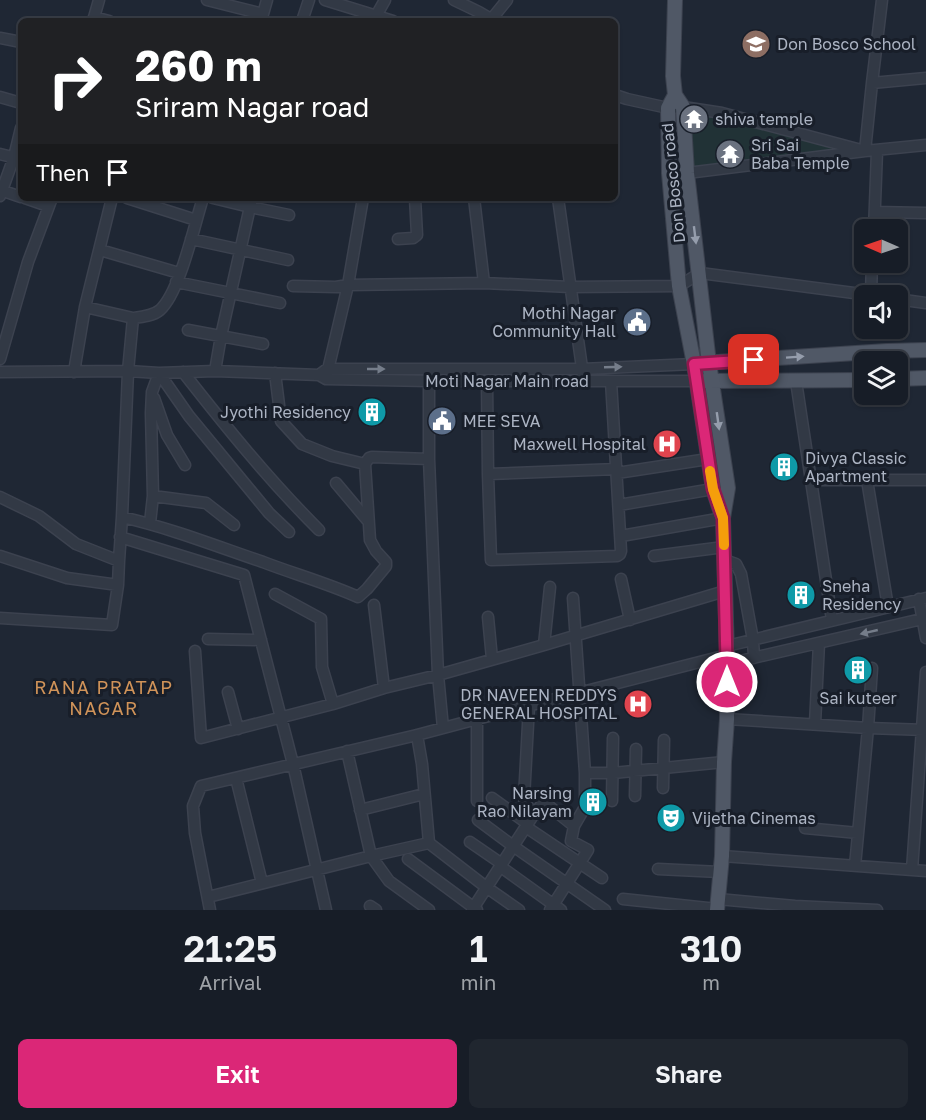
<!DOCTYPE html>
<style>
:root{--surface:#171d27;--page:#20262f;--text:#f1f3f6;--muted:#9ea2a7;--line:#363b44;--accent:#db2777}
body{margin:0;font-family:"Golos Text",sans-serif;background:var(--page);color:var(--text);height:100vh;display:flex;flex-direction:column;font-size:22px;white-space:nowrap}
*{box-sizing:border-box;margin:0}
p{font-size:20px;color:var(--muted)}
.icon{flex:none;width:33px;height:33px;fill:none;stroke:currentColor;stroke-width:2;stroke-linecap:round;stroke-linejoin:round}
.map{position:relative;height:910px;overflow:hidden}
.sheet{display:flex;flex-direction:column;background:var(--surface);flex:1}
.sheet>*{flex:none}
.guide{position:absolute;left:18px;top:18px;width:600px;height:183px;border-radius:9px;box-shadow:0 2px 4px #0004,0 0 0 2px var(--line);background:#202124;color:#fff;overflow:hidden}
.needle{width:39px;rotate:272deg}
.fabs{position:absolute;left:854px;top:219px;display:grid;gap:12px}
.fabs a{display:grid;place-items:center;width:54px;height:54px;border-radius:9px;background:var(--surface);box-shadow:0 2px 4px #0004,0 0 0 2px var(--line);font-size:30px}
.pin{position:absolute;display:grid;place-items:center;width:51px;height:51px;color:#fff;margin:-26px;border-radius:12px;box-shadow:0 3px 9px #0006}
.me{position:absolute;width:66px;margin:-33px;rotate:0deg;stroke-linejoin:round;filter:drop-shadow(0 0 4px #0008)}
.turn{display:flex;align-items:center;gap:21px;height:126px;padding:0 18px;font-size:27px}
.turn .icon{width:78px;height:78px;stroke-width:2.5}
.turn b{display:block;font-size:42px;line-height:51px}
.then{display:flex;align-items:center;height:57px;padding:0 18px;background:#0003;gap:12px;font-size:22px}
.eta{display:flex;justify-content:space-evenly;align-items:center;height:102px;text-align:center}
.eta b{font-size:36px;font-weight:600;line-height:42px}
.action{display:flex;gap:12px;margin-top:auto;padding:12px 18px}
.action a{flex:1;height:69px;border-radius:9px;background:var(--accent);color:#fff;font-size:24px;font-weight:600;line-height:69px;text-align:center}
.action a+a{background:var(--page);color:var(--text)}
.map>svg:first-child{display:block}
.green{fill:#213236}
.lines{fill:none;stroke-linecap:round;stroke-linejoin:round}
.minor-casing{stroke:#3c424f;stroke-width:13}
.major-casing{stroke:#3c424f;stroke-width:16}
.minor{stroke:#323945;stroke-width:10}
.major{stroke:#505866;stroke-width:14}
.oneway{fill:#959dac}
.oneway2{fill:#757d8a}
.route-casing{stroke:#8e194d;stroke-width:15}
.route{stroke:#db2777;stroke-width:10}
.slow{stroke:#f59e0b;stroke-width:10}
.labels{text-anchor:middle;stroke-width:6;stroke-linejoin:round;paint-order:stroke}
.poi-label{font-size:16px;fill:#acb4c3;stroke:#181e29;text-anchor:start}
.street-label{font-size:16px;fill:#acb4c3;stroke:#181e29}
.neighbourhood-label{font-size:18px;letter-spacing:1.5px;fill:#d09359;stroke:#181e29}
</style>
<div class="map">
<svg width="926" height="910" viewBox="0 0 926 910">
<rect width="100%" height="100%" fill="#1f2734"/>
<path class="green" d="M688,114L725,119L840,149L692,167Z"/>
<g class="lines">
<g class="minor-casing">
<path id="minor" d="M207,0L263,14
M325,0L393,21
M454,0L479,12L491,19
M376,16L385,0
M94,17L109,21
M93,21L99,0
M261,21L267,0
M302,21L309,0
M490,21L507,0
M0,38L21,42
M872,83L926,78
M615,95L627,99L668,108L683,107L722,113L865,151
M0,97L21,103
M865,151L872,83L882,0
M0,154L20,159
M687,173L865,151L926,145
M0,190L21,197
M0,196L14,157L21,128
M25,198L48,206
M127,198L196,220
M213,198L250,207L289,215
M474,198L484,283
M558,198L583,375
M875,212L926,213
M874,230L877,151
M191,239L288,260
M398,239L413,238L417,235L415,198
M100,250L179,273
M176,282L280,303
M293,286L336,287L348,285L484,283L570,287L679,286L700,273L877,296
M871,294L872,262
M897,299L926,303
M85,307L133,318
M188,330L263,344
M0,359L28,262L52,198
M215,371L221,336L252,198
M0,372L128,371L159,373L215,371L319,375L326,379L429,381H697
M74,372L85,307L112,198
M183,372C226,427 269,480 319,530
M159,373L189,416L269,513L289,532
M275,373L281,421L302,444L332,456L365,464
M327,374L348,285L363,198
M319,375L327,369H582L694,364
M429,375V459L438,675L443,728
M487,381L488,474L491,560L617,556L620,554L621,551L611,381
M796,381L832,620
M154,398L167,435L185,465
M617,473L708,459
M488,474L617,469
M810,480H926
M867,480L888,607
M336,483L368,521
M153,496L151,413L152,392L159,373
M0,497L39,516L76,544L119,561L122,517L128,371L133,318C142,317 153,316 160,310C180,292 194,226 203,198
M619,505L713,489
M122,517C170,528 216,546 263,562C294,574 327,583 358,597L367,589L386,566V562L376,551L370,540L365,464L369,458L372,457L429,459
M150,523L153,496L206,503L234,525
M621,536L723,518
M120,537L244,575L293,764L326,910
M0,556L67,578L118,585
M654,556L724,547
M725,560L736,564L741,574L753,640L754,658
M621,579L630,620
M275,594L321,619L322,667L333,704
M919,599L926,638
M374,605L384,688
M488,617L492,659
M0,618L112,625L118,585L119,561
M208,639L261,640
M544,645L550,587
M727,646L926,598
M195,651L201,738L333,704L384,688L438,675L544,645L725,591
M727,664L926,618
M228,692L238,729
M529,706L524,798L525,803L534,814
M477,719V801
M727,719L868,728L926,730
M815,724L819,643
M417,735L422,764L429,843L486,887L519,910
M347,751L371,856L389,881L429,910
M585,773H613L724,762
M236,778L262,883
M663,788L664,740
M635,796L636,749
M492,798L528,824
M612,801L613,738
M360,810L424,794
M478,820L513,846L605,910
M526,827L602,878
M805,828L858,833
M470,842L502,864
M722,856L926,871
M408,859L477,910
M855,866L868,728L872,668
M501,867L561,910
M658,869L720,872
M912,870L926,672
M208,897L371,856L429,843
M623,899L717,909
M718,899L795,906L877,910
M370,906L376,910
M210,910L195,833L193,806L201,786L417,735L477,719L727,655
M472,910L534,814L544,802L574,826L585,807V773L573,598
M550,910L588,850L571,841L574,826"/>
</g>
<g class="major-casing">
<path id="major" d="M675,0L673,76L675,95L683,107L687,173L709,363L728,488L723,518L727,655V719L724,762L722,856L717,910
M675,95L668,108L669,173L679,286L694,364L713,489L722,516
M702,363L887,351L926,350
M897,379L926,378
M704,381L864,380"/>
</g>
<use href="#minor" class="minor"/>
<use href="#major" class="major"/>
</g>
<defs><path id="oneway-solid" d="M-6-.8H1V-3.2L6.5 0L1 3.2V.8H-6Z" transform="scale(1.5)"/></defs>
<g class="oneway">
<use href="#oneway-solid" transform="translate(695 235) rotate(83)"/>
<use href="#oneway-solid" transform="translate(795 357) rotate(-4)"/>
<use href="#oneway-solid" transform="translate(718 421) rotate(82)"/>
</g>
<g class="oneway2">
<use href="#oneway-solid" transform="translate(613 367) rotate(-2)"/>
<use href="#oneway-solid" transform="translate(376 369)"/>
<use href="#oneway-solid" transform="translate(869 632) rotate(167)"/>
</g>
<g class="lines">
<g class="route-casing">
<path id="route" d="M727,682L723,518L713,489L694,364L754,360"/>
</g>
<use href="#route" class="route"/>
<path class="slow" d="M710,471L713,489L723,518L724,545"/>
</g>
<defs>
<g id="school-disc" transform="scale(1.5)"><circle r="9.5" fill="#8d6e63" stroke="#181e29"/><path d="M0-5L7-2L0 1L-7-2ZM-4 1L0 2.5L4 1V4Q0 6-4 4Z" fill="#fff"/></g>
<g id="temple-disc" transform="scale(1.5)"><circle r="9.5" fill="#6b7280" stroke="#181e29"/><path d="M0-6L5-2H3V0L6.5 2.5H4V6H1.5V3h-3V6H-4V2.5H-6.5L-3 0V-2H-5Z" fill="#fff"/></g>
<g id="civic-disc" transform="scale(1.5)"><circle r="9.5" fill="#5c6f8a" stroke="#181e29"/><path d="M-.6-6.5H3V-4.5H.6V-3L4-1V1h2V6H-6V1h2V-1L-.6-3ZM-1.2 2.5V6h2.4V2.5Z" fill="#fff"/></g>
<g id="building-disc" transform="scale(1.5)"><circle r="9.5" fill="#0f9aa8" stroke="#181e29"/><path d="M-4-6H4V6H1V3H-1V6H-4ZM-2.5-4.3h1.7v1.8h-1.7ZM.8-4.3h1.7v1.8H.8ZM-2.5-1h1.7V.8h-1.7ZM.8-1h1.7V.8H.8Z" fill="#fff"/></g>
<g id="hospital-disc" transform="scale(1.5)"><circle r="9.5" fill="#e0444e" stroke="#181e29"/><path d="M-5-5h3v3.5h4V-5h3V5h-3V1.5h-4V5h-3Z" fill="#fff"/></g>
<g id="theatre-disc" transform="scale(1.5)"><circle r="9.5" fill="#0f9aa8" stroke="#181e29"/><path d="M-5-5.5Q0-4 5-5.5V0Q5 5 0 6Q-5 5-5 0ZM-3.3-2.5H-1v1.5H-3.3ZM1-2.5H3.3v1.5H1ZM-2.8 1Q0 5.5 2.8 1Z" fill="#fff"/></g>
</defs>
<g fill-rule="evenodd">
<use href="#school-disc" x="756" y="44"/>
<use href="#temple-disc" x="694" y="119"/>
<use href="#temple-disc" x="730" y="154"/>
<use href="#civic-disc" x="637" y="322"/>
<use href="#building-disc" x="372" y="412"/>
<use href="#civic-disc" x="442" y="421"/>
<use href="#hospital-disc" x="667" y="444"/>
<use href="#building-disc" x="784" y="467"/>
<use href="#building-disc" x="801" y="595"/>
<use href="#building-disc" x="858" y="670"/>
<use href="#hospital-disc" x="638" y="704"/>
<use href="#building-disc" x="593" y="802"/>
<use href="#theatre-disc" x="671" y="818"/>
</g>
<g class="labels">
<g class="poi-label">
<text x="777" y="50">Don Bosco School</text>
<text x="715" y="125">shiva temple</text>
<text x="751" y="151">Sri Sai<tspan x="751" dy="18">Baba Temple</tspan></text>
<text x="616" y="319" text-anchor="end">Mothi Nagar<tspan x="616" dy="18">Community Hall</tspan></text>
<text x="351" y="418" text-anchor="end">Jyothi Residency</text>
<text x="463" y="427">MEE SEVA</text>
<text x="646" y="450" text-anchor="end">Maxwell Hospital</text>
<text x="805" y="464">Divya Classic<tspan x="805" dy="18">Apartment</tspan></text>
<text x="822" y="592">Sneha<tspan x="822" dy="18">Residency</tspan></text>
<text x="617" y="701" text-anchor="end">DR NAVEEN REDDYS<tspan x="617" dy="18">GENERAL HOSPITAL</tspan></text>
<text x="858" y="704" text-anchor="middle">Sai kuteer</text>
<text x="572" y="799" text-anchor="end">Narsing<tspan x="572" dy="18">Rao Nilayam</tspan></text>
<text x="692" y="824">Vijetha Cinemas</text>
</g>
<g class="street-label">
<text transform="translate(673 183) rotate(-96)" y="6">Don Bosco road</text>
<text x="507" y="387">Moti Nagar Main road</text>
</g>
<g class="neighbourhood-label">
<text x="104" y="694">RANA PRATAP<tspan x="104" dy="21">NAGAR</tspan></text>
</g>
</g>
</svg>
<div class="fabs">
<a><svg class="needle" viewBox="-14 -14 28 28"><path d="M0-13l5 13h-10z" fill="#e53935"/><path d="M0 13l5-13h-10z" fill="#9ea2a7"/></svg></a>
<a><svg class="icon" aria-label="sound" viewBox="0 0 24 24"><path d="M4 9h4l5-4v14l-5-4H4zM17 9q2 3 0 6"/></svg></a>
<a><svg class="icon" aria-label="layers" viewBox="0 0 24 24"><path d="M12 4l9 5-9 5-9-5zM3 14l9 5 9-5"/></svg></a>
</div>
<div class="pin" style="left:754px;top:360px;background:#d93025"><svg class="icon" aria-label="arrive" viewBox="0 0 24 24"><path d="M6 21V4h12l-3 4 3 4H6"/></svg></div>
<svg class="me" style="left:727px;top:682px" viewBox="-20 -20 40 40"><circle r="17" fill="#db2777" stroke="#fff" stroke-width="3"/><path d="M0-11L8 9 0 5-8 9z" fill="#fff"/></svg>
<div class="guide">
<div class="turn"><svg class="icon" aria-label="right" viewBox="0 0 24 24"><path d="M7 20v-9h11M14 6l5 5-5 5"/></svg><div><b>260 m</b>Sriram Nagar road</div></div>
<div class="then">Then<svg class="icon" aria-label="arrive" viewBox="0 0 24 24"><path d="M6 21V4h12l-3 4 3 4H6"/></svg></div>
</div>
</div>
<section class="sheet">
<div class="eta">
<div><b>21:25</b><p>Arrival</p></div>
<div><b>1</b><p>min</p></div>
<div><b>310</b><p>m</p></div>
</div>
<div class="action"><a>Exit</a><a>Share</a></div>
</section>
